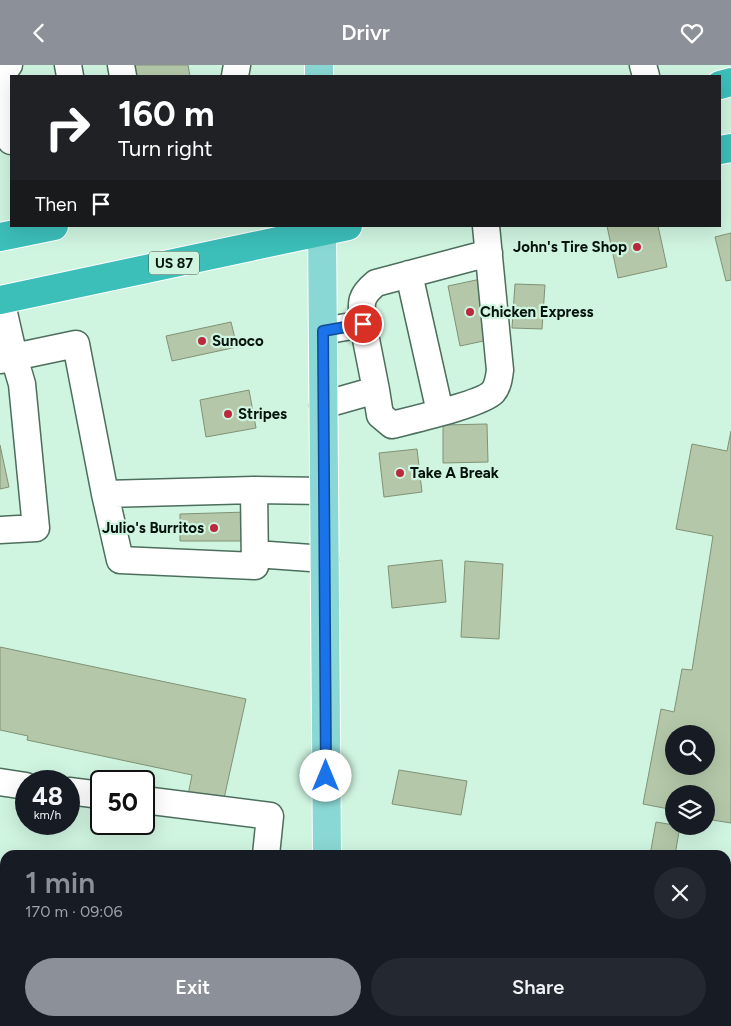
<!DOCTYPE html>
<meta charset="utf-8">
<style>
:root{--surface:#171b24;--page:#242831;--text:#f1f3f6;--muted:#9ea1a6;--accent:#8c9099}
body{margin:0;font-family:Figtree,sans-serif;background:var(--page);color:var(--text);height:100vh;display:flex;flex-direction:column;font-size:19px;white-space:nowrap}
*{box-sizing:border-box;margin:0}
p{font-size:16px;color:var(--muted)}
.icon{flex:none;width:28px;height:28px;fill:none;stroke:currentColor;stroke-width:2;stroke-linecap:round;stroke-linejoin:round}
.map{position:relative;flex:1;overflow:hidden}
.sheet{position:absolute;left:0px;top:785px;width:731px;height:176px;display:flex;flex-direction:column;background:var(--surface);border-radius:15px 15px 0 0;box-shadow:0 5px 20px #0002}
.sheet>*{flex:none}
.banner{position:absolute;left:10px;top:10px;width:711px;height:152px;border-radius:0px;box-shadow:0 5px 20px #0002;background:#202124;color:#fff;overflow:hidden}
.buttons{position:absolute;left:665px;top:660px;display:grid;gap:10px}
.buttons a{display:grid;place-items:center;width:50px;height:50px;border-radius:50%;background:var(--surface);box-shadow:0 5px 20px #0002;font-size:25px}
.speed{position:absolute;left:15px;top:705px;display:flex;gap:10px;font-size:25px;font-weight:700;text-align:center}
.speed>*{display:grid;place-content:center;width:65px;height:65px;border-radius:50%;background:var(--surface);box-shadow:0 5px 20px #0002;line-height:1}
.speed small{font-size:12px;font-weight:400}
.speed .limit{border:2px solid #111;border-radius:8px;background:#fff;color:#111}
.pin{position:absolute;display:grid;place-items:center;width:42px;height:42px;color:#fff;margin:-21px;border:2px solid #fff;border-radius:50%;box-shadow:0 1px 5px #0007}
.me{position:absolute;width:55px;margin:-28px;rotate:0deg;stroke-linejoin:round;filter:drop-shadow(0 0 4px #0008)}
.turn{display:flex;align-items:center;gap:18px;height:105px;padding:0 25px;font-size:22px}
.turn .icon{width:65px;height:65px;stroke-width:2.5}
.turn b{display:block;font-size:35px;line-height:42px}
.then{display:flex;align-items:center;height:48px;padding:0 25px;background:#0003;gap:10px;font-size:19px}
.round{display:grid;place-items:center;flex:none;width:52px;height:52px;border-radius:26px;background:var(--page)}
.overview{display:flex;align-items:center;justify-content:space-between;height:85px;padding:0 25px}
h1{font-size:30px;font-weight:600;line-height:38px;color:var(--accent)}
.action{display:flex;gap:10px;margin-top:auto;padding:10px 25px}
.action a{flex:1;height:58px;border-radius:30px;background:var(--accent);color:#fff;font-size:20px;font-weight:600;line-height:58px;text-align:center}
.action a+a{background:var(--page);color:var(--text)}
header{display:flex;justify-content:space-between;align-items:center;height:65px;padding:0 25px;background:var(--accent);color:#fff;font-size:22px;font-weight:600}
.map>svg:first-child{display:block}
.building{fill:#b4c8a9;stroke:#809275;fill-rule:evenodd}
.lines{fill:none;stroke-linecap:round;stroke-linejoin:round}
.minor-casing{stroke:#4c6e5d;stroke-width:29}
.major-casing{stroke:#fff;stroke-width:30}
.highway-casing{stroke:#fff;stroke-width:30}
.minor{stroke:#fff;stroke-width:26}
.major{stroke:#8ad8d5;stroke-width:28}
.highway{stroke:#3cbeb9;stroke-width:28}
.route-casing{stroke:#114b97;stroke-width:12}
.route{stroke:#1a73e8;stroke-width:9}
.poi-dot{fill:#ba293c;stroke:#cff4e0;stroke-width:2}
.labels{text-anchor:middle;stroke-width:4.5;stroke-linejoin:round;paint-order:stroke}
.shield{fill:#cff4e0;stroke:#42564c;stroke-width:1}
.shield-label{font-size:14px;font-weight:bold;fill:#06130c}
.poi-label{font-size:15px;font-weight:bold;fill:#06130c;stroke:#cff4e0;text-anchor:start}
</style>
<header><svg class="icon" aria-label="back" viewBox="0 0 24 24"><path d="M15 5l-7 7 7 7"/></svg>Drivr<svg class="icon" aria-label="heart" viewBox="0 0 24 24"><path d="M12 20l-8-8c-3-5 5-10 8-4 3-6 11-1 8 4z"/></svg></header>
<div class="map">
<svg width="731" height="961" viewBox="0 0 731 961">
<rect width="100%" height="100%" fill="#cff4e0"/>
<path class="building" d="M127,0H188L190,11H129Z
M607,161H658L667,202L618,213Z
M731,168V215L726,216L715,172Z
M481,214L493,274L460,281L448,221Z
M515,219L545,220L542,264L512,263Z
M231,257L237,282L172,296L166,271Z
M249,325L256,363L206,372L200,335Z
M487,359L488,397L443,398V360Z
M731,366V758L706,754V729H674V748L668,747L669,744L643,739L661,644L674,647L682,604L692,605L713,471L676,464L692,379L727,386ZM674,669H706V701H674Z
M0,380L9,422L0,424Z
M417,384L422,427L384,432L379,388Z
M248,447L247,476H180V449Z
M442,495L446,537L392,543L388,501Z
M465,496L503,499L499,574L461,572Z
M0,582L246,634L223,738L188,730L192,710L27,675L28,671L0,665Z
M399,705L467,716L461,750L392,739Z
M656,757L680,761L675,790H650Z
M731,908V961H723L724,956H726V940Z
M401,956H572L571,961H425Z"/>
<g class="lines">
<g class="minor-casing">
<path id="minor" d="M9,0L1,10L5,56L11,76
M68,0L70,11
M121,0L123,11
M643,0L646,11
M235,11L237,0
M409,209L440,347
M1,235L14,292L76,279L105,429L120,495L255,501L254,425L105,429
M363,259C361,238 359,232 376,218L489,188
M323,266L363,259L376,325
M0,295L14,292L22,319L36,463L0,465
M323,340L376,325L380,350L392,360C411,355 482,339 493,327C498,321 499,313 500,305L486,161
M254,425L324,426
M255,489L325,494
M0,717L26,721
M69,726L101,730
M144,735L270,751L266,790
M0,889L5,890
M218,956V961"/>
</g>
<g class="major-casing">
<path id="major" d="M319,0V11
M322,161L327,790
M328,956V961"/>
</g>
<g class="highway-casing">
<path id="highway" d="M720,20L731,17
M720,85L731,83
M0,172L54,161
M0,235L348,161"/>
</g>
<use href="#minor" class="minor"/>
<use href="#major" class="major"/>
<use href="#highway" class="highway"/>
</g>
<g class="lines">
<g class="route-casing">
<path id="route" d="M326,711L323,266L363,259"/>
</g>
<use href="#route" class="route"/>
</g>
<g class="poi-dot">
<circle cx="637" cy="182" r="5"/>
<circle cx="470" cy="247" r="5"/>
<circle cx="202" cy="276" r="5"/>
<circle cx="228" cy="349" r="5"/>
<circle cx="400" cy="408" r="5"/>
<circle cx="214" cy="463" r="5"/>
</g>
<g class="labels">
<rect class="shield" x="149" y="186.5" width="50" height="23" rx="4"/>
<g class="shield-label">
<text x="174" y="203">US 87</text>
</g>
<g class="poi-label">
<text x="627" y="187" text-anchor="end">John's Tire Shop</text>
<text x="480" y="252">Chicken Express</text>
<text x="212" y="281">Sunoco</text>
<text x="238" y="354">Stripes</text>
<text x="410" y="413">Take A Break</text>
<text x="204" y="468" text-anchor="end">Julio's Burritos</text>
</g>
</g>
</svg>
<div class="buttons">
<a><svg class="icon" aria-label="search" viewBox="0 0 24 24"><circle cx="10" cy="10" r="6"/><path d="M15 15l6 6"/></svg></a>
<a><svg class="icon" aria-label="layers" viewBox="0 0 24 24"><path d="M12 4l9 5-9 5-9-5zM3 14l9 5 9-5"/></svg></a>
</div>
<div class="speed"><div>48<small>km/h</small></div><div class="limit">50</div></div>
<div class="pin" style="left:363px;top:259px;background:#d93025"><svg class="icon" aria-label="arrive" viewBox="0 0 24 24"><path d="M6 21V4h12l-3 4 3 4H6"/></svg></div>
<svg class="me" style="left:326px;top:711px" viewBox="-20 -20 40 40"><circle r="19" fill="#fff"/><path d="M0-13L10 11 0 6-10 11z" fill="#1a73e8"/></svg>
<div class="banner">
<div class="turn"><svg class="icon" aria-label="right" viewBox="0 0 24 24"><path d="M7 20v-9h11M14 6l5 5-5 5"/></svg><div><b>160 m</b>Turn right</div></div>
<div class="then">Then<svg class="icon" aria-label="arrive" viewBox="0 0 24 24"><path d="M6 21V4h12l-3 4 3 4H6"/></svg></div>
</div>
<section class="sheet">
<div class="overview"><div><h1>1 min</h1><p>170 m · 09:06</p></div><a class="round"><svg class="icon" aria-label="close" viewBox="0 0 24 24"><path d="M6 6l12 12M18 6L6 18"/></svg></a></div>
<div class="action"><a>Exit</a><a>Share</a></div>
</section>
</div>
